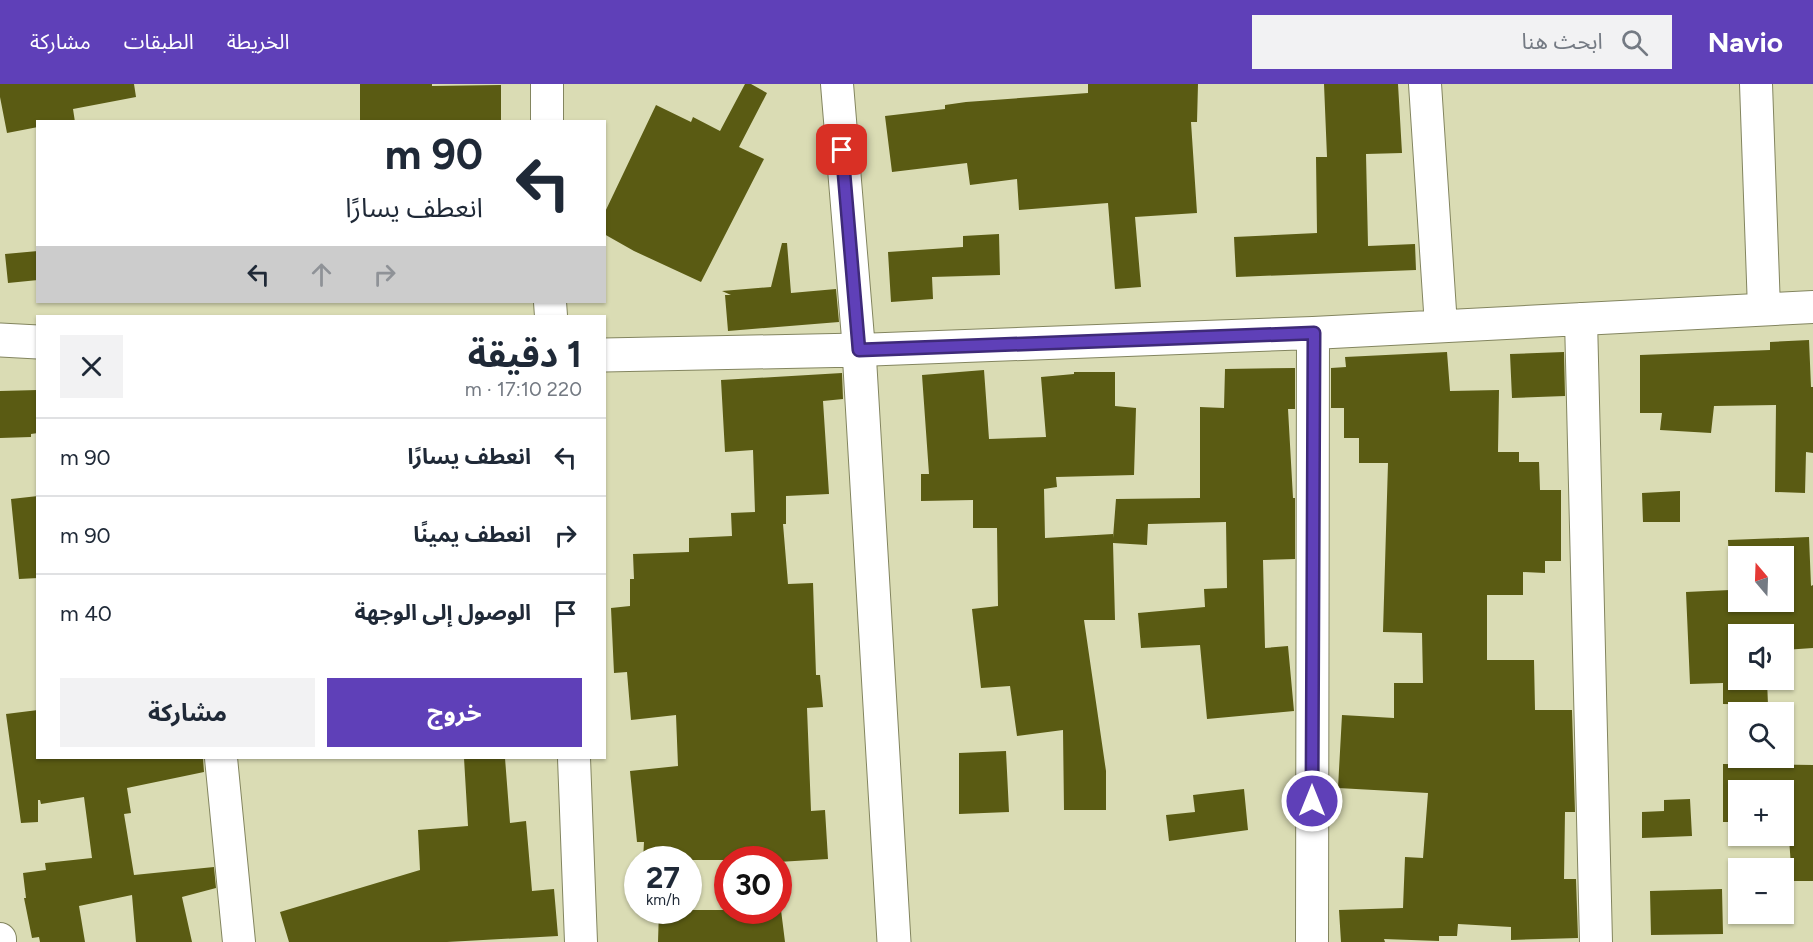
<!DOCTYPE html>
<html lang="ar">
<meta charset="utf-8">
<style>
:root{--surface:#fff;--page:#f2f2f3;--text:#1f2937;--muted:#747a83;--line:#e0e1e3;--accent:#5f40b8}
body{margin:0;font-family:Figtree,"Noto Sans Arabic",sans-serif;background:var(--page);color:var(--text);direction:rtl;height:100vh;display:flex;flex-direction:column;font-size:22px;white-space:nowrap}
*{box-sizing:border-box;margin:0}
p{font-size:20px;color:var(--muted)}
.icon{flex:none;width:33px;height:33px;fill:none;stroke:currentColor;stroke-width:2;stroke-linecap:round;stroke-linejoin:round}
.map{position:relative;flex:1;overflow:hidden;direction:ltr}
.details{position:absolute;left:36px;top:231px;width:570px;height:444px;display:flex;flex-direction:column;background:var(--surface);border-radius:0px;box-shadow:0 2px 4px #0004;direction:rtl}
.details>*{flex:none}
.top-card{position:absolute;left:36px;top:36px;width:570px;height:183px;border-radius:0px;box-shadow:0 2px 4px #0004;direction:rtl;background:#fff;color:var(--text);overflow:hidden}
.needle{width:39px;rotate:341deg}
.controls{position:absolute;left:1728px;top:462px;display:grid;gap:12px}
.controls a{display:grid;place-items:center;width:66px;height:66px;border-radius:0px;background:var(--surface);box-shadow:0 2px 4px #0004;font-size:30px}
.speed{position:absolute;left:624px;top:762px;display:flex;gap:12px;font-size:30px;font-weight:700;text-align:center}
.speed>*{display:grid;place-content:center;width:78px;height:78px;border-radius:50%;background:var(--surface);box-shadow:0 2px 4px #0004;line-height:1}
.speed small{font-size:15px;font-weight:400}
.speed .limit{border:9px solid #d22;background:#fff;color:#111}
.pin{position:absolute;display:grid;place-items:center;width:51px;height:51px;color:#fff;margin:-26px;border-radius:12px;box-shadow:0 3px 9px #0006}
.me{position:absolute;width:66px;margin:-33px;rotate:0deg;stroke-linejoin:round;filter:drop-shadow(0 0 4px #0008)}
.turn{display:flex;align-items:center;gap:21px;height:126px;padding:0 24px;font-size:27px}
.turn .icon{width:78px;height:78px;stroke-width:2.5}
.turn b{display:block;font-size:42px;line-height:51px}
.lanes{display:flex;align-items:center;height:57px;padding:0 24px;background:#0003;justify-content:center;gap:30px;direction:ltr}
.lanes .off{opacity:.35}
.round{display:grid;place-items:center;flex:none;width:63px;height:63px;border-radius:0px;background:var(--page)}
.head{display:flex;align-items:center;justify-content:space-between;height:102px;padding:0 24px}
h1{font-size:36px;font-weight:700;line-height:45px}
.primary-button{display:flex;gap:12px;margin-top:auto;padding:12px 24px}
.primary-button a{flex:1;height:69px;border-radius:0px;background:var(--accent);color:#fff;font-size:24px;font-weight:700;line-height:69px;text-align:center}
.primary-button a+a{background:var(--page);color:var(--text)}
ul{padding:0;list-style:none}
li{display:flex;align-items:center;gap:18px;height:78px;padding:0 24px;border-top:2px solid var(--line)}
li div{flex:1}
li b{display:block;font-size:22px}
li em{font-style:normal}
header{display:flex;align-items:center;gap:36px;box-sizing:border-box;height:84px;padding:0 30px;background:var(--accent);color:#fff}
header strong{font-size:28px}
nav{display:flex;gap:33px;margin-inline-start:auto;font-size:21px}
.search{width:420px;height:54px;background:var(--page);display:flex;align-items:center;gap:15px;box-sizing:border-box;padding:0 21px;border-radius:0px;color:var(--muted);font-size:22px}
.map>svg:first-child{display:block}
.building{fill:#5a5b13;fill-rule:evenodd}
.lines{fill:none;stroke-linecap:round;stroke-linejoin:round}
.minor-casing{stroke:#83855f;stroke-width:34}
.tertiary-casing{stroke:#83855f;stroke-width:35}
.minor{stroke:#fff;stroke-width:32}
.tertiary{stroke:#fff;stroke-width:33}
.route-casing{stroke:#3e2a78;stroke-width:15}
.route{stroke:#5f40b8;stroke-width:10}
</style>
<header>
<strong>Navio</strong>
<div class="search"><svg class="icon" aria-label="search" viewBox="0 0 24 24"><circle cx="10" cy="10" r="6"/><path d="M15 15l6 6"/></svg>ابحث هنا</div>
<nav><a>الخريطة</a><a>الطبقات</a><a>مشاركة</a></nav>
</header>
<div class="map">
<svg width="1813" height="858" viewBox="0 0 1813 858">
<rect width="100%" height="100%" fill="#dadcb4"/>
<path class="building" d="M0,0H134L136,13L73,25L75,38H38V43L7,49L0,13Z
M360,0H432V2L501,1V38H360Z
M745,0H751L767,9L739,63L764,75L701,198L634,167L604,150V130L656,21L691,38L693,33L720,47Z
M1088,0H1198L1197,38H1191L1197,129L1135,133L1141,203L1115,205L1108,119L1019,126L1017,95L970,101L967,79L892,88L885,32L945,25V21L966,18L1088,9Z
M1324,0H1398L1402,69L1366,70L1368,162L1415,160L1416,186L1236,193L1234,153L1317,149L1316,73H1327Z
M999,150L1000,191L932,193L933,215L891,218L888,168L963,163V152Z
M782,159H787L791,209L836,205L839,238L728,247L725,211H731L722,207L771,203Z
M38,167V196L8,199L5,170Z
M1809,256L1811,303H1813V369L1806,368L1805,409L1775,408L1776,321L1714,322L1711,349L1660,346L1662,329H1640V271L1770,266V258Z
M1447,268L1450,307L1499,306L1498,368H1519V378H1539L1540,406H1561V477H1545V489L1523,488V511H1487V576H1534L1535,626H1572L1575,728H1565L1564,795H1576L1578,854L1511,856V843L1458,840L1457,852H1439V857L1384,855L1385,858H1341L1339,826L1403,824L1405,773L1423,774L1428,709L1338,704L1342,631L1394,634V599H1423L1422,549L1383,548L1388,379H1359V354H1344V324H1331V284L1346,283L1345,273Z
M1564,268L1565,312L1512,314L1510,270Z
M1295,284V325H1288L1293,414H1295V475L1263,476L1265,564L1288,562L1294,627L1207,635L1200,561L1141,564L1138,529L1205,523L1204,505L1227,504L1226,438L1148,440L1147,461L1113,459L1115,536H1084L1106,687V726H1064L1063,646L1017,652L1010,602L981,604L972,525L998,522L997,444H973V416L921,417V390H929L922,291L984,286L989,355L1046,353L1041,293L1074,290V288H1115V322L1136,324L1134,391L1056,393L1057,403L1044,405L1045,454L1113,450V454L1116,415L1200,414V323L1224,324L1225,285Z
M842,289L843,315L823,317L829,410L786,412V440H783L788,500L813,499L816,591H820L823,623L807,624L811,727L825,726L828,775L778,778V776H643L644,758H637L630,687L678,682L676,631L631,636L627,588L614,589L611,524L630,522V495H634L633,470L689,468V454L732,452L731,429L755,428L753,366L725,368L721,296Z
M38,306V349L31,350V353L0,354V307Z
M1680,407V438H1643L1642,409Z
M38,412V494L19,495L11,415Z
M1809,453L1811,502L1813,501V564L1784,566V550H1738V596H1767L1768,621L1723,620V599L1690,600L1686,508L1730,506L1728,456ZM1738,472H1784V518H1738Z
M38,626V674H203L204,688L127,704L131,729L124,730L134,791L214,783L216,804L182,813L192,858H136L132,811L79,822L85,858H40L39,853L32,854L24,814H26L23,789L46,786L45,779L92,774L84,713L41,720L40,716H38V738L21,739L6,630Z
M1006,667L1009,728L959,730V669Z
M464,674H505L510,739L526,737L532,807L554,805L558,852L447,858H289L280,828L420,786L418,746L468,742Z
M1723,680L1813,681V797H1792L1788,739H1784V706H1738V738H1723Z
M1244,705L1248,746L1169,757L1166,731L1195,728L1193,711Z
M1690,715L1692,752L1642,754V728L1664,727V716Z
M1722,805L1723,850L1651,851L1650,807Z
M659,826H781L785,858H658Z"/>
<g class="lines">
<g class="minor-casing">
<path id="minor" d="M547,0V38
M837,0L859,266L1313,249L1813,223
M1425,0L1441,242
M1756,0L1764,225
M550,218L551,232
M1581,235L1596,858
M221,674L239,858
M574,674L581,858
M0,855V858
M1312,858L1313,249"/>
</g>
<g class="tertiary-casing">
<path id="tertiary" d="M0,256L38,258
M604,271L859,266L894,858"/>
</g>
<use href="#minor" class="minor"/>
<use href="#tertiary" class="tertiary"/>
</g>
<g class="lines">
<g class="route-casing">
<path id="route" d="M842,66L859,266L1314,249L1312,717"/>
</g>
<use href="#route" class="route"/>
</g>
</svg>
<div class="controls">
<a><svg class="needle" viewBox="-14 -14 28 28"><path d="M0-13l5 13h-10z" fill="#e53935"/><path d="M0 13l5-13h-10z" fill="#747a83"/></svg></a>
<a><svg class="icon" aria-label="sound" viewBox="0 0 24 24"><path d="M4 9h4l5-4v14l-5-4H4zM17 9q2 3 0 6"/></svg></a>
<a><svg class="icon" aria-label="search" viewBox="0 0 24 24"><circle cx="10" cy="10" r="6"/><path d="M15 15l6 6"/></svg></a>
<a>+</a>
<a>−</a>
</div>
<div class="speed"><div>27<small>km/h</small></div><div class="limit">30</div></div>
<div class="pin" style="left:842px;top:66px;background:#d93025"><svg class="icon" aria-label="arrive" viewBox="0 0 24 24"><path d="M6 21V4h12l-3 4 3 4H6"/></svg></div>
<svg class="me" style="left:1312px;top:717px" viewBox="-20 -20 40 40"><circle r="17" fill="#5f40b8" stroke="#fff" stroke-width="3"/><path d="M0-11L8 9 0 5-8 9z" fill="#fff"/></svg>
<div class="top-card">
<div class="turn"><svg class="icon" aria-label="left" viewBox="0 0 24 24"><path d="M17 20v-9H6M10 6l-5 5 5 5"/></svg><div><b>90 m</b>انعطف يسارًا</div></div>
<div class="lanes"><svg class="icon" aria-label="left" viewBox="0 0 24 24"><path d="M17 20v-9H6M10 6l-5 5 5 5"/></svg><svg class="icon off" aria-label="ahead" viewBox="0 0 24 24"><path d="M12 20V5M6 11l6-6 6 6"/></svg><svg class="icon off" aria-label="right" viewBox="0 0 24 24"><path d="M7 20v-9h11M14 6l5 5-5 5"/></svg></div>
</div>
<section class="details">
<div class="head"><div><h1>1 دقيقة</h1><p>220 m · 17:10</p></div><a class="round"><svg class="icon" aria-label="close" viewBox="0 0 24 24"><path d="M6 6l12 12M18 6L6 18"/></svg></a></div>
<ul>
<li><svg class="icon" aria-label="left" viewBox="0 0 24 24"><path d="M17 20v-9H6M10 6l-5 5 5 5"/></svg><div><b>انعطف يسارًا</b></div><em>90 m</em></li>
<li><svg class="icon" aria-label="right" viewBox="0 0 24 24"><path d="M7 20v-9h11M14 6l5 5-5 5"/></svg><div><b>انعطف يمينًا</b></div><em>90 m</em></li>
<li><svg class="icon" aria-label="arrive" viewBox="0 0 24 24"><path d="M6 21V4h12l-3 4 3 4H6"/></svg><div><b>الوصول إلى الوجهة</b></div><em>40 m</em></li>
</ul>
<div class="primary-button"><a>خروج</a><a>مشاركة</a></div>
</section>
</div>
